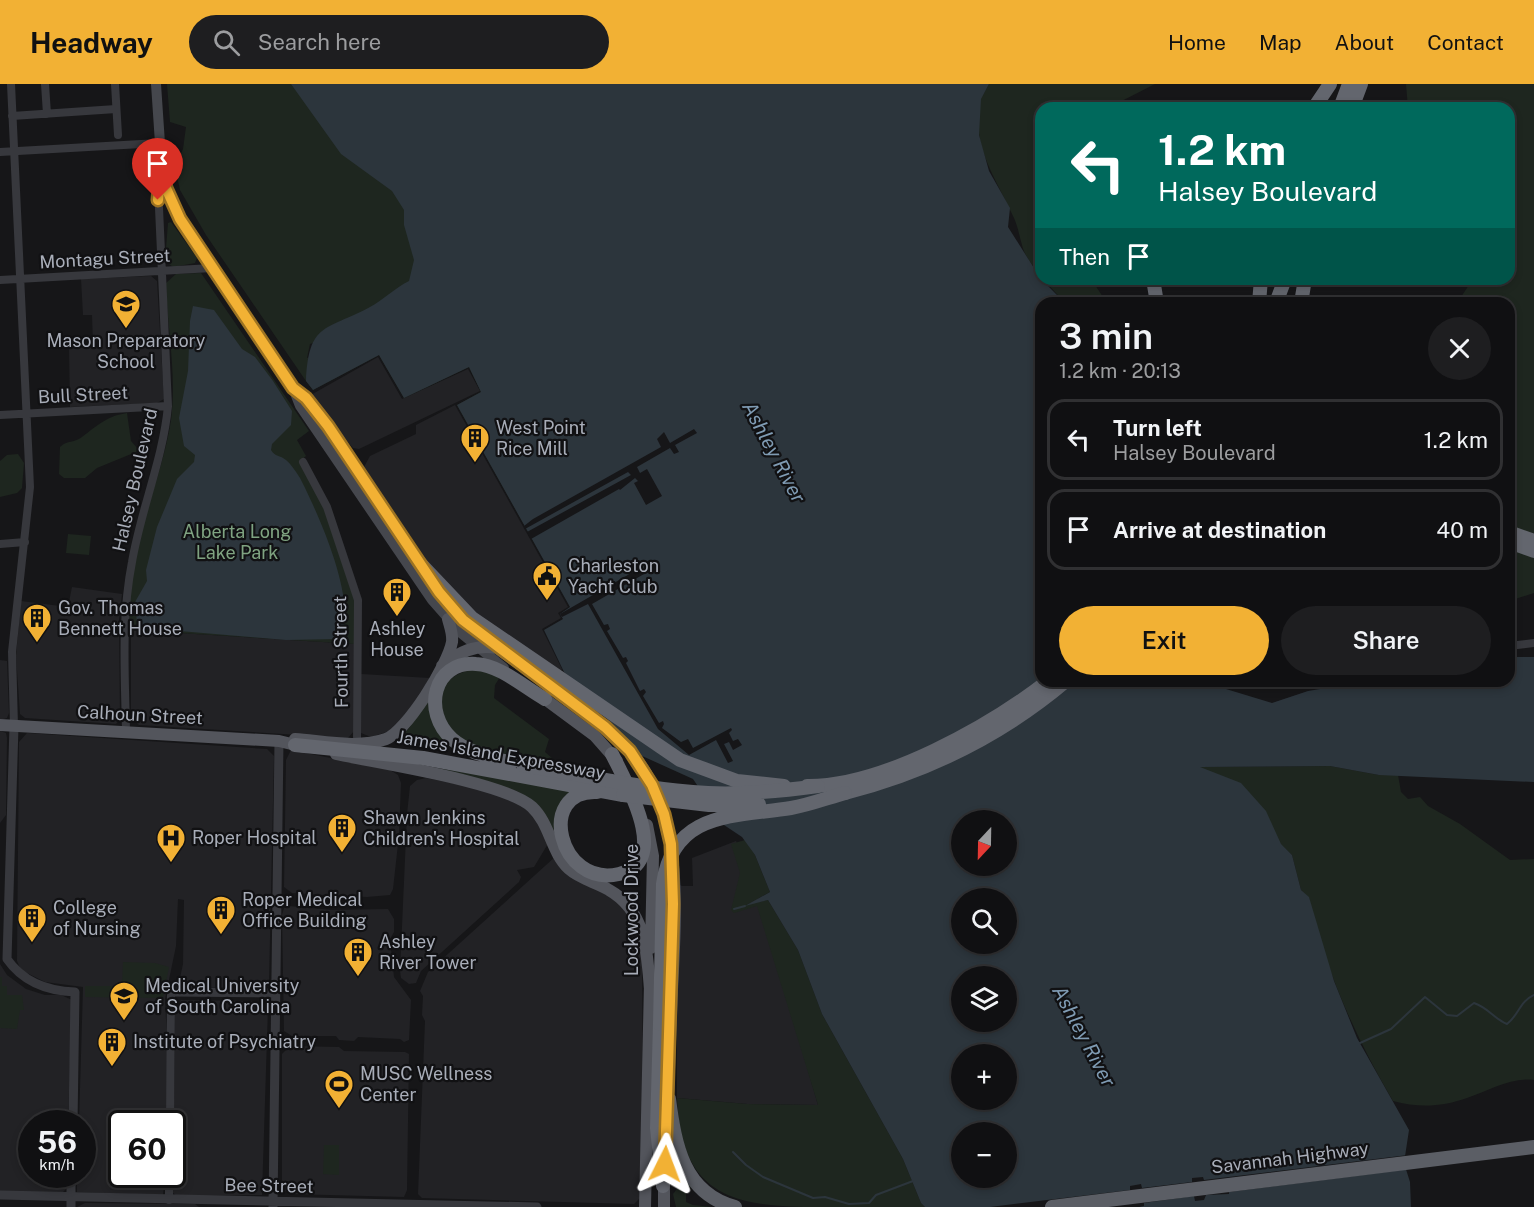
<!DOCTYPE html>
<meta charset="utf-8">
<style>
:root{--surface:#101012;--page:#1e1e20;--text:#f1f3f6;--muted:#9c9d9f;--line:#303032;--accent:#f2b134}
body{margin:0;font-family:"Public Sans",sans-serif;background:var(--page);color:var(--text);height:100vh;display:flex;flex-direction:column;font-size:22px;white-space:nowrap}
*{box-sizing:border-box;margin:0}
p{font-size:20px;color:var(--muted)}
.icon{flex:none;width:33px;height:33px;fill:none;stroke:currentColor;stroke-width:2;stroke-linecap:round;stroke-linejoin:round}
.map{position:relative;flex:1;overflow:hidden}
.sheet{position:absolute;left:1035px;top:213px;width:480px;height:390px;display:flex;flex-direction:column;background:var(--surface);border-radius:18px;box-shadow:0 3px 9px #0003,0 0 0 2px var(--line)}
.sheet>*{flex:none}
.top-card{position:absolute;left:1035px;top:18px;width:480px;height:183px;border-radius:18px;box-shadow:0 3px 9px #0003,0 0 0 2px var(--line);background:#00695c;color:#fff;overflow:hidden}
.needle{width:39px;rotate:202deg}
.fabs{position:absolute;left:951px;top:726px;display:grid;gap:12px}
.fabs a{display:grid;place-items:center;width:66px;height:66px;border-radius:50%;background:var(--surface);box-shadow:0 3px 9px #0003,0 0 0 2px var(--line);font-size:30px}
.speed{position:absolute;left:18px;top:1026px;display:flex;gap:12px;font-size:30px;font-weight:700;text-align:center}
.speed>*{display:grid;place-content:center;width:78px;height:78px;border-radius:50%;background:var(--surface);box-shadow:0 3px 9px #0003,0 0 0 2px var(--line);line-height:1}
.speed small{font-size:15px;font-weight:400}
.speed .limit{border:3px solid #111;border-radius:9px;background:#fff;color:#111}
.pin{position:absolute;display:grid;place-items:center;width:51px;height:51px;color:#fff;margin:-62px -26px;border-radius:50% 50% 50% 0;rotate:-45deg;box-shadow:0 0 6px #0007}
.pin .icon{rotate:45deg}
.me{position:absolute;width:66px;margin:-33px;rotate:3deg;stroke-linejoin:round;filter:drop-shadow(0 0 4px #0008)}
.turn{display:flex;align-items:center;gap:21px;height:126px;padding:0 24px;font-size:27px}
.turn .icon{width:78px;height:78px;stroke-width:2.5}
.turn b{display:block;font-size:42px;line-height:51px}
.then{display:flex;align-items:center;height:57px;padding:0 24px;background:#0003;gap:12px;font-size:22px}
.round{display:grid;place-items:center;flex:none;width:63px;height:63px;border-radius:32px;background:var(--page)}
.summary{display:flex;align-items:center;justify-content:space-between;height:102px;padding:0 24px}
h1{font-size:36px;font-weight:600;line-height:45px}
.button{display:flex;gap:12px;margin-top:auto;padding:12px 24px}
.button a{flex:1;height:69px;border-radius:36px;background:var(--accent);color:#111;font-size:24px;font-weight:600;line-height:69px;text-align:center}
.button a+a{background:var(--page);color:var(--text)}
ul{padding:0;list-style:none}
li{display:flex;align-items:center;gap:18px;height:81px;margin:0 12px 9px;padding:0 12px;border:3px solid var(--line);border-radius:18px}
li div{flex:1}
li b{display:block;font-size:22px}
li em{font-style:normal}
header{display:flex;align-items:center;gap:36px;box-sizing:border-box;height:84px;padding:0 30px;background:var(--accent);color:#111}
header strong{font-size:28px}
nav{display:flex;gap:33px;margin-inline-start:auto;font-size:21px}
.search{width:420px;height:54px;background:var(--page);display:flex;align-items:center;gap:15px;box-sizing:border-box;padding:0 21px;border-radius:33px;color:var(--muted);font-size:22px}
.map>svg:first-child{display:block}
.built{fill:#222225}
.green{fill:#1e261f}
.water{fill:#2c353c;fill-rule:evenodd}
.pier{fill:#161618}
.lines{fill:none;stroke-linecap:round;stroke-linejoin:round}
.stream{stroke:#2c353c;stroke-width:2}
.minor{stroke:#37383d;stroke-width:8}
.tertiary{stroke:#37383d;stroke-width:9}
.secondary{stroke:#45474d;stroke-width:10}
.primary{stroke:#53555c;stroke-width:12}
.trunk{stroke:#5b5e65;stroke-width:14}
.motorway{stroke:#63666e;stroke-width:14}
.motorway-bridge{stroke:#63666e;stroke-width:14}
.route-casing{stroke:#9d7322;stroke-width:15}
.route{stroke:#f2b134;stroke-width:10}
.labels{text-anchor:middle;stroke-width:4.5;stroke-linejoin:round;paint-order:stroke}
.street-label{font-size:18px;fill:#a8adb8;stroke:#111113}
.poi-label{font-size:18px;fill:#a8adb8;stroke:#111113;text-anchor:start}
.park-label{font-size:18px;fill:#7fa381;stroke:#111113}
.water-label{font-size:20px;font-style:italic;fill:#7f9bb3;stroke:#111113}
</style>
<header>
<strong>Headway</strong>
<div class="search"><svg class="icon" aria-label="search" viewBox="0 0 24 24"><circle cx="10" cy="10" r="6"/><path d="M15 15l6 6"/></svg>Search here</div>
<nav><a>Home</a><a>Map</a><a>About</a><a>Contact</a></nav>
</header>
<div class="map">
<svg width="1534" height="1123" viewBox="0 0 1534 1123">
<rect width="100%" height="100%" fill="#161618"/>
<path class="built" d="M151,192L157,197L164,315L157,319L70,323L69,262L93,261L92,231H83L81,195Z
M378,273L402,315L468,285L480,307L359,365L353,364L309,312Z
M455,321L568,523L558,529L561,534L542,545L562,585L559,590L484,540L438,493L364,383L370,372L416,350V341Z
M72,503L122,510L119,536L120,635L116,640L25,634L20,630L16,572L21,517L68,523Z
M131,546L355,560L354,647L348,654L139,641L131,633Z
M0,576L7,577L9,629L7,634L0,636Z
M361,590L430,594L396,645L371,653L361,649Z
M0,647L6,649L7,654L6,731L0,739Z
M27,649L267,665L274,672L269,899L266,904L178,903L183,880L184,816L178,815L176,862L165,915L168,976L166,1039L122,1040V1090L165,1091L163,1111L77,1108V1091L82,1090V1040L79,1039L83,903L45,898L21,886L17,877L19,658Z
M291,666L390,686L398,691L401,699L399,751L393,805L390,811L367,813L324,811L292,809L284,803L286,676Z
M426,694L498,708L530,725L549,758L534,783L517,786L521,793L519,798L421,887L416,899L409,900L401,894L400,887L407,730L410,702L417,696Z
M736,757L755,803L818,1021L747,1020L677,1014V799L682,802H693L692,774Z
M556,772L628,825L642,869L643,1029L640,1114L634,1120L422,1114L418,1110L425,937L422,931L423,912L420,907L428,888Z
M289,822L332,826L388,825L394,835V848L390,855L394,893L411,916L409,956L404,958L400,955L358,953L354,957L339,956L336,952H292L284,947L282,831L284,824Z
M0,880L7,891L26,905L45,911H61L72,916L68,1039L32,1040V1090L67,1091L66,1105L63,1108H0Z
M181,916L256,917L268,923L262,1111L177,1112L173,1109L175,923Z
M290,962L339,963L344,967L405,968L409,970L407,1106L404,1113L291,1110L285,1107L282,1102V970Z
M85,1119L195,1120L199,1123H77Z"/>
<path class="green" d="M167,0H350L474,198L310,260L307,274L458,217L571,524L457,321L481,308L469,283L404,314L379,271L313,306L306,297L206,151L180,106L175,83L183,65L186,43L170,38Z
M989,0H1155L1108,24H1041V192C1033,182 1025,173 1022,161C1019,151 1018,143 1014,134C997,96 970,61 980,16C982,11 986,6 989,0Z
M1406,0H1534V509L1509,517V219H1457L1473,195H1509V24H1408Z
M171,138L197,174L195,179L173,183L165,177L168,139Z
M201,189L309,347L297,356L306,372L300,377L326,427L354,512L355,560L131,546C119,481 162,400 171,336C177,290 167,244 166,199L176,190Z
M1043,195H1091L1107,219H1065Z
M127,329L131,357L138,365L136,368L97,384L85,394H64L59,390L60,363C67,356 75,359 82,353C98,341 107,332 127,329Z
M18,370L24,379L22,404L17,409L0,413V377L7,371Z
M68,450L91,452L89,471L66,469Z
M477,583L500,593L495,601L494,614L549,655L545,668L560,681L487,666L458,655L440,634C442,600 443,594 477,583Z
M427,613L455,663L396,658L410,643Z
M373,674L576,706L556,747L553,748L525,712L517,707Z
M1330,682L1379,691H1398L1401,708L1408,715L1420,713L1428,722L1460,740L1510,776L1534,775V996C1510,993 1489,1007 1467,1014C1441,1023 1419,1024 1393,1017C1356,954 1325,886 1309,814L1301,806L1292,771L1198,683Z
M745,756L755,771L770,808L748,820L768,816L798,866L822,930L903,1075L921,1119L925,1123C890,1123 855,1123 820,1123C734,1123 681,1113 677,1014L747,1020L818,1021L757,822L734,829L731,826L740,789L731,760Z
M123,878L155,879L169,883L163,914L85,913V902H122Z
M0,893H2V902H7V911H22L24,926H20L17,945L0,944Z
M324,1061H339V1091L323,1090Z
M673,1069L708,1117L686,1100V1118L693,1121L712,1123H676L673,1110C684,1099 675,1083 673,1069Z"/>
<path class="water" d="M291,0H989L981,15L979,51L989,87L1010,124L1008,143L1041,195L1065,219H1041V597H1202L1206,604L1226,605L1272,619L1308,607L1350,600L1364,604L1402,597H1509V573H1534V698L1379,691L1330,682L1200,683L1241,699L1266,727L1281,760L1292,771L1301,806L1309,813L1334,897L1357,954L1409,1046L1404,1079L1410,1098L1411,1123H925L921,1119L903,1075L822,930L798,866L768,816L745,822L770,808L755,771L742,753L724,741L693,695L640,671L564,588L544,546L563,535L560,530L570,523L457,321L481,308L469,283L404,314L379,271L313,306L306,297C309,238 325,247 370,223C383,216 395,204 409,197L414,176L404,141V126L392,107L341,70ZM962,736H1006V782H962ZM962,814H1006V860H962ZM962,892H1006V938H962ZM962,970H1006V1016H962ZM962,1048H1006V1094H962Z
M193,222L214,226L242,265L255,273L273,297L292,327L291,341L272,360L271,366C275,373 280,371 286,376C291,380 297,389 300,394C316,425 363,526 337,555L286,556L144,544L137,539L135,518L147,497L146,486L157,443L177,395L194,378L195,371L184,362L179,334L188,287L190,237Z"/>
<path class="pier" d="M694,345L697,349L675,361L679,368L674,370L670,364L637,383L640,389L647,385L662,412L646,421L634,399L638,397L635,394L620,406L619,405L531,455L527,448L631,391L628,388L525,445L524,442L533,435L661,363L657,355L664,348L670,359Z
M640,484L644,490L592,520L604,541L608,540L610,545L607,547L623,574L626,573L628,577L626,579L640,607L644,605L646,608L643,612L659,639L663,637L664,640L662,644L681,658L688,655L693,664L731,644L732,646L729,649L733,657L738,655L742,661L733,666L729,658L724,660L733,677L728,679L716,656L689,671L658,645L588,520L562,533L560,530Z
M1408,1071L1409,1085L1229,1108V1110L1206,1111L1204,1116L1195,1117L1194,1112L1144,1119V1122L1139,1123H990L1130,1106V1102L1141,1100L1142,1104L1192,1098V1094L1203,1093L1204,1096Z"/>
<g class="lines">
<path class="stream" d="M734,825L745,822
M1360,959L1391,945L1425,913L1447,931L1457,932L1474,919C1489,924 1494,935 1507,940C1519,931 1519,918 1534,911
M733,1068L746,1081L763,1093L813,1114L825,1113L849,1120L869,1119L876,1111L913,1097"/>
<path class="minor" d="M11,0L30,403L12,568L14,642
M45,0L47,30
M115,0L118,51
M12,32L116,25
M0,68L159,59
M0,196L212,184
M0,331L168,322
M303,378L327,423L358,516L357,659
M0,460L25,458
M1509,562L1534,559
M126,648C125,591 121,534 132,478C141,425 163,375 168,322L158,102L160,87
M170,1040L171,908
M169,1116V1090"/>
<path class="tertiary" d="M14,642L7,875C23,898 48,907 75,908L73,1040
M171,908L276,909
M0,1111L537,1123
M71,1123V1090
M273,1123L279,657"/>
<path class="secondary" d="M156,0L162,89L171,118L212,184L293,304
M422,482L328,342L306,314L293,304L300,322L432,516L461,549L504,584
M439,508L471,544L497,564"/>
<path class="primary" d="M442,582C459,568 475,560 497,564C543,598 617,640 646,689C687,757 673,856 671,931C669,980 668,1029 665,1077
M545,615L595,652L617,677
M0,641L279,657L304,663
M295,655C323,657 358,665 386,655C407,647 448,580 452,558C453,550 450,543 448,535
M336,670C377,679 505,698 532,723C550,740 551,768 569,785C580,795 596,798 609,806C646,827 647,868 650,906
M647,741L653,772L651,864
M645,1123L650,899
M664,1123V1095"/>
<path class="trunk" d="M669,1015C675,1061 683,1109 735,1123
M1052,1123L1534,1063"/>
<path class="motorway" d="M1314,24L1330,0
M1340,24L1349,0
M1352,24L1361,0
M1153,195L1157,219
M1259,219L1261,195
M1276,219L1285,195
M1301,219L1305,195
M1509,448L1534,457
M1509,458L1534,467
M418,477L472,534L680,676L737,697L784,702
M295,661L423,674L623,711
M511,679C491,673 468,669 452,655C422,628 433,577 476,580C500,581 525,604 545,615
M807,702C882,703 990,642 1048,597
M597,708C536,705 558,804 619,790C673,778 625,697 612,670
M845,709C927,688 1001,652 1066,597
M660,940L657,1044L663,1102"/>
<path class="motorway-bridge" d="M523,681C584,691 646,706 708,709C745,711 781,707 818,702
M623,711L709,721L759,720
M660,940L663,800C673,727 734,733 791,724C809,721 827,714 845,709"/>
</g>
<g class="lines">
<g class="route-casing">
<path id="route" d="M158,116L161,80L166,104L180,135L293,304L306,314L328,342L439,508L463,536L605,643L630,667L652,701L664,730L671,760L673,820L665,1080"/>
</g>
<use href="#route" class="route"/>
</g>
<defs>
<g id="school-pin" transform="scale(1.5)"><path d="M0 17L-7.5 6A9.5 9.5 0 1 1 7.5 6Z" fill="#f2b134" stroke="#111113"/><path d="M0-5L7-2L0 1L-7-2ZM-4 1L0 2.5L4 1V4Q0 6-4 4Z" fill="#111"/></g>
<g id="building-pin" transform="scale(1.5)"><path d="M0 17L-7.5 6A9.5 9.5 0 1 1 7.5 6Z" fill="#f2b134" stroke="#111113"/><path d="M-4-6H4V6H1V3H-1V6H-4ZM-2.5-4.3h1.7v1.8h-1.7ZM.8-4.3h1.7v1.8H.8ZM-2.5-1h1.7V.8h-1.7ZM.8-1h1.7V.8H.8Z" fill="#111"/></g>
<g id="civic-pin" transform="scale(1.5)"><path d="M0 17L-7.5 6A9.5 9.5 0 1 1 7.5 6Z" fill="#f2b134" stroke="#111113"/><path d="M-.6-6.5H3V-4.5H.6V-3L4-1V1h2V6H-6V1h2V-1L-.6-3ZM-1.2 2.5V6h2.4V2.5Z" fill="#111"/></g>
<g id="hospital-pin" transform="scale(1.5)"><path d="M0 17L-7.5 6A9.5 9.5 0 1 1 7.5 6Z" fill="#f2b134" stroke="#111113"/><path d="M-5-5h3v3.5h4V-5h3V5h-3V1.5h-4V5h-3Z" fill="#111"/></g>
<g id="university-pin" transform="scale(1.5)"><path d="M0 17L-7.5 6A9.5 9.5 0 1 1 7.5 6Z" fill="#f2b134" stroke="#111113"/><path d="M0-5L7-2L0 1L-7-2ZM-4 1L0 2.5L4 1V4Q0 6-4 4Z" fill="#111"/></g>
<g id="stadium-pin" transform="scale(1.5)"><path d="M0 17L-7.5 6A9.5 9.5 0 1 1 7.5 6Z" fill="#f2b134" stroke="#111113"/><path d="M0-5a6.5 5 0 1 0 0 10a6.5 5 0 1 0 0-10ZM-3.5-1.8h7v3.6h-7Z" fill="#111"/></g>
</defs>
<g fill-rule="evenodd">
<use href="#school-pin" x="126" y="220"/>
<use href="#building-pin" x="475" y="354"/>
<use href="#civic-pin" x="547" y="492"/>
<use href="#building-pin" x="397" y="508"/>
<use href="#building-pin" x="37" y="534"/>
<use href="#building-pin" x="342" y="744"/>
<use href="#hospital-pin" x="171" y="754"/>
<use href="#building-pin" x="221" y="826"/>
<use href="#building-pin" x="32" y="834"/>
<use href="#building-pin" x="358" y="868"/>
<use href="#university-pin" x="124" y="912"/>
<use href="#building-pin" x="112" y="958"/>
<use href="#stadium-pin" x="339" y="1000"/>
</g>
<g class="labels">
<g class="street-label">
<text transform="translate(105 175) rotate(-3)" y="6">Montagu Street</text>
<text transform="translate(83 311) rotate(-3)" y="6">Bull Street</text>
<text transform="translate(135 396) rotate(-77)" y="6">Halsey Boulevard</text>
<text transform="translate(341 568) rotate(-91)" y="6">Fourth Street</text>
<text transform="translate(140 631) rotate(3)" y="6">Calhoun Street</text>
<text transform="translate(501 671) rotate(10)" y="6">James Island Expressway</text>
<text transform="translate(632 826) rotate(-90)" y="6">Lockwood Drive</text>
<text transform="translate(1290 1074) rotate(-7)" y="6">Savannah Highway</text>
<text transform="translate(269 1102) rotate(1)" y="6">Bee Street</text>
</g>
<g class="poi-label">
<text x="126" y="263" text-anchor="middle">Mason Preparatory<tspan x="126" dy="21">School</tspan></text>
<text x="496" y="350">West Point<tspan x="496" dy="21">Rice Mill</tspan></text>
<text x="568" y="488">Charleston<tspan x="568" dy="21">Yacht Club</tspan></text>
<text x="58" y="530">Gov. Thomas<tspan x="58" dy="21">Bennett House</tspan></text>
<text x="397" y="551" text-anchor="middle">Ashley<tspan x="397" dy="21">House</tspan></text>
<text x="363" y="740">Shawn Jenkins<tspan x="363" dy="21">Children's Hospital</tspan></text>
<text x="192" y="760">Roper Hospital</text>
<text x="242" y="822">Roper Medical<tspan x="242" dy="21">Office Building</tspan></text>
<text x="53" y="830">College<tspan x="53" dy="21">of Nursing</tspan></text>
<text x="379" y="864">Ashley<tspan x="379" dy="21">River Tower</tspan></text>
<text x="145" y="908">Medical University<tspan x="145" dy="21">of South Carolina</tspan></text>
<text x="133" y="964">Institute of Psychiatry</text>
<text x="360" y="996">MUSC Wellness<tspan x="360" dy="21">Center</tspan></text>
</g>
<g class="park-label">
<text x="237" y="454">Alberta Long<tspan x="237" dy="21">Lake Park</tspan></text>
</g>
<g class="water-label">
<text transform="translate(774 368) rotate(62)" y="7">Ashley River</text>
<text transform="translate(1084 952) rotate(62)" y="7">Ashley River</text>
</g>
</g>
</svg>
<div class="fabs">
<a><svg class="needle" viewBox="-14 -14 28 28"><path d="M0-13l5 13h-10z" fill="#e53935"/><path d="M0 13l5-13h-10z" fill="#9c9d9f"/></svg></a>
<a><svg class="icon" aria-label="search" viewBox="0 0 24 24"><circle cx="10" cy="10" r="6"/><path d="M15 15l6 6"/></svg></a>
<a><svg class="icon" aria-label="layers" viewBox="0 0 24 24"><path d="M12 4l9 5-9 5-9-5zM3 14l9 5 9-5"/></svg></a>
<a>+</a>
<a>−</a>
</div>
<div class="speed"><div>56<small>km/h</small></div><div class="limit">60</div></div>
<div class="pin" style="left:158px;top:116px;background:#d93025"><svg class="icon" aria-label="arrive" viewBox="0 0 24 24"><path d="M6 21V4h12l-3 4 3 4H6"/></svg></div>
<svg class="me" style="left:665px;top:1080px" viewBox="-20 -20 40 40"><path d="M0-17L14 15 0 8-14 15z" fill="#f2b134" stroke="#fff" stroke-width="4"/></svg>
<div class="top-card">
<div class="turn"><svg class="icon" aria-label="left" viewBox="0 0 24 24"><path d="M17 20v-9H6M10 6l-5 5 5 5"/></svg><div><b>1.2 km</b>Halsey Boulevard</div></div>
<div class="then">Then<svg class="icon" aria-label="arrive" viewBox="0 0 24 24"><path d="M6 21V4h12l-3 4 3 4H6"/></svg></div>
</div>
<section class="sheet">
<div class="summary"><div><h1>3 min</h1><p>1.2 km · 20:13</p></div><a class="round"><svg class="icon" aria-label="close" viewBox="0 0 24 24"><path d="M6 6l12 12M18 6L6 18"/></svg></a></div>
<ul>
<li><svg class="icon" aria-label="left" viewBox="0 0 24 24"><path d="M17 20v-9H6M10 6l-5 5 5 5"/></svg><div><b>Turn left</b><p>Halsey Boulevard</p></div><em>1.2 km</em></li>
<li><svg class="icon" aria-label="arrive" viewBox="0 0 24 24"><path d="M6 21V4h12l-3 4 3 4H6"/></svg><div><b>Arrive at destination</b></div><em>40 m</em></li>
</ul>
<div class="button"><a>Exit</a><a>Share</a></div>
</section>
</div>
